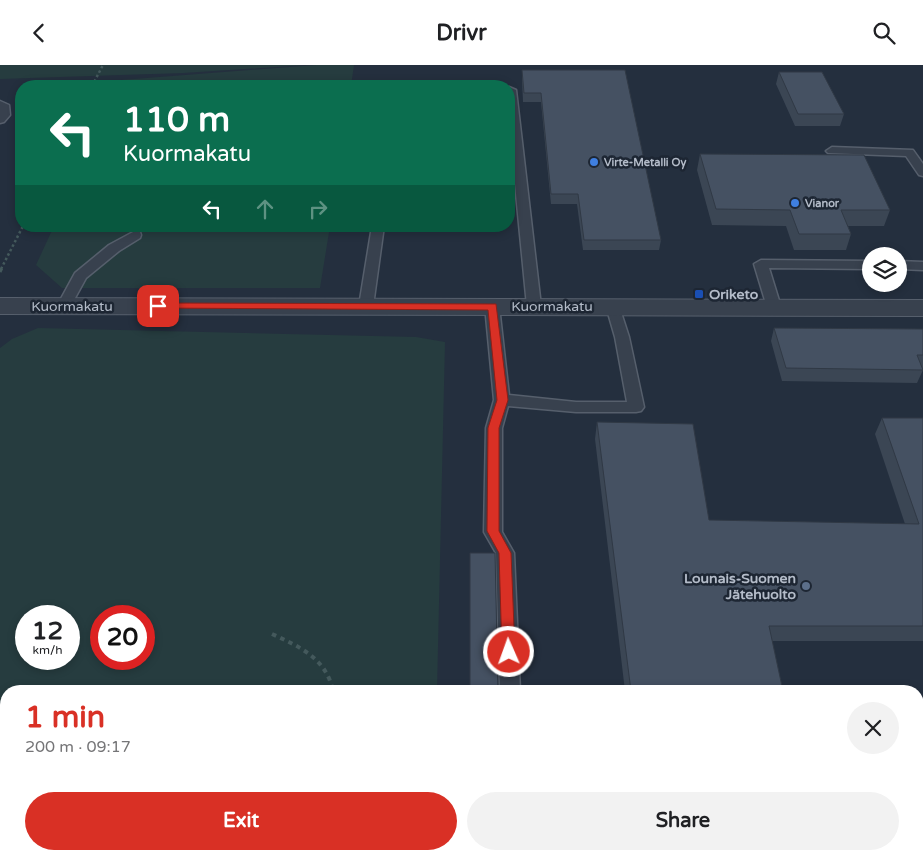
<!DOCTYPE html>
<meta charset="utf-8">
<style>
:root{--surface:#fff;--page:#f2f2f2;--text:#202124;--muted:#757577;--accent:#d93025}
body{margin:0;font-family:"Varela Round",sans-serif;background:var(--page);color:var(--text);height:100vh;display:flex;flex-direction:column;font-size:19px;white-space:nowrap}
*{box-sizing:border-box;margin:0}
p{font-size:16px;color:var(--muted)}
.icon{flex:none;width:28px;height:28px;fill:none;stroke:currentColor;stroke-width:2;stroke-linecap:round;stroke-linejoin:round}
.map{position:relative;flex:1;overflow:hidden}
.drawer{position:absolute;left:0px;top:620px;width:924px;height:175px;display:flex;flex-direction:column;background:var(--surface);border-radius:20px 20px 0 0;box-shadow:0 2px 8px #0003}
.drawer>*{flex:none}
.top-card{position:absolute;left:15px;top:15px;width:500px;height:152px;border-radius:20px;box-shadow:0 2px 8px #0003;background:#0b6e4f;color:#fff;overflow:hidden}
.fabs{position:absolute;left:862px;top:182px;display:grid;gap:10px}
.fabs a{display:grid;place-items:center;width:45px;height:45px;border-radius:50%;background:var(--surface);box-shadow:0 2px 8px #0003;font-size:25px}
.speed{position:absolute;left:15px;top:540px;display:flex;gap:10px;font-size:25px;font-weight:700;text-align:center}
.speed>*{display:grid;place-content:center;width:65px;height:65px;border-radius:50%;background:var(--surface);box-shadow:0 2px 8px #0003;line-height:1}
.speed small{font-size:12px;font-weight:400}
.speed .limit{border:8px solid #d22;background:#fff;color:#111}
.pin{position:absolute;display:grid;place-items:center;width:42px;height:42px;color:#fff;margin:-21px;border-radius:10px;box-shadow:0 2px 8px #0006}
.me{position:absolute;width:55px;margin:-28px;rotate:358deg;stroke-linejoin:round;filter:drop-shadow(0 0 4px #0008)}
.turn{display:flex;align-items:center;gap:18px;height:105px;padding:0 25px;font-size:22px}
.turn .icon{width:65px;height:65px;stroke-width:2.5}
.turn b{display:block;font-size:35px;line-height:42px}
.lanes{display:flex;align-items:center;height:48px;padding:0 25px;background:#0003;justify-content:center;gap:25px;direction:ltr}
.lanes .off{opacity:.35}
.round{display:grid;place-items:center;flex:none;width:52px;height:52px;border-radius:26px;background:var(--page)}
.head{display:flex;align-items:center;justify-content:space-between;height:85px;padding:0 25px}
h1{font-size:30px;font-weight:700;line-height:38px;color:var(--accent)}
.primary-button{display:flex;gap:10px;margin-top:auto;padding:10px 25px}
.primary-button a{flex:1;height:58px;border-radius:30px;background:var(--accent);color:#fff;font-size:20px;font-weight:700;line-height:58px;text-align:center}
.primary-button a+a{background:var(--page);color:var(--text)}
header{display:flex;justify-content:space-between;align-items:center;height:65px;padding:0 25px;background:var(--surface);font-size:22px;font-weight:700}
.map>svg:first-child{display:block}
.green{fill:#263c3f;fill-rule:evenodd}
.lines{fill:none;stroke-linecap:round;stroke-linejoin:round}
.service-casing{stroke:#565f6c;stroke-width:3}
.tertiary-casing{stroke:#565f6c;stroke-width:2}
.path-far2{stroke:#44595c;stroke-width:2.5;stroke-dasharray:2.5 2.5;stroke-linecap:butt}
.path-far1{stroke:#44595c;stroke-width:3;stroke-dasharray:4 4;stroke-linecap:butt}
.path{stroke:#44595c;stroke-width:4;stroke-dasharray:4.5 4.5;stroke-linecap:butt}
.service{fill:#38414e;fill-rule:evenodd}
.tertiary{fill:#38414e;fill-rule:evenodd}
.wall{fill:#3b4654}
.building{fill:#455162;stroke:#303945}
.route{fill:#d93025;stroke:#8d1f18}
.shop-dot{fill:#3f7fe0;stroke:#1d2633;stroke-width:2}
.transit-dot{fill:#1a4fb4;stroke:#1d2633;stroke-width:2}
.service-dot{fill:#5c6f8a;stroke:#1d2633;stroke-width:2}
.labels{text-anchor:middle;stroke-width:5;stroke-linejoin:round;paint-order:stroke}
.far-poi-label{font-size:11px;font-weight:bold;fill:#b4bcc9;stroke:#1d2633;text-anchor:start}
.poi-label{font-size:14px;font-weight:bold;fill:#b4bcc9;stroke:#1d2633;text-anchor:start}
.street-label{font-size:14px;fill:#b4bcc9;stroke:#1d2633}
</style>
<header><svg class="icon" aria-label="back" viewBox="0 0 24 24"><path d="M15 5l-7 7 7 7"/></svg>Drivr<svg class="icon" aria-label="search" viewBox="0 0 24 24"><circle cx="10" cy="10" r="6"/><path d="M15 15l6 6"/></svg></header>
<div class="map">
<svg width="923" height="795" viewBox="0 0 923 795">
<rect width="100%" height="100%" fill="#242f3e"/>
<path class="green" d="M0,0H306L183,8L0,14Z
M354,0L351,21H118L121,15L316,0Z
M54,161H330L320,223H62L36,200Z
M38,263L416,272L445,277L437,626H6V789H433V795H0V283L12,274ZM26,551H69V594H26ZM144,551V594H101V551Z"/>
<g class="lines">
<g class="service-casing">
<path id="service" d="M509,22L516,25L541,241L534,245L527,241L509,57Z
M0,36L9,40L10,50L4,57L0,58Z
M832,82L913,85L923,99V111L919,110L906,91L828,88L826,86Z
M372,161H384L373,241L366,245L359,241Z
M135,166L140,167L141,170L140,173L119,186L86,213L69,244H59L57,241L75,208L109,180Z
M761,195L871,196V204L769,203L781,242L774,246L767,242L754,199Z
M899,196L923,197V205L899,204Z
M492,237L499,241L509,330L576,337H627L615,272L606,241L608,238H618L629,272L644,342L641,346L636,347H576L508,341L502,363V467L514,488L520,626H500L496,488L484,467L486,363L494,335L485,241Z
M514,789H544L547,795H517Z"/>
</g>
<g class="tertiary-casing">
<path id="tertiary" d="M0,233L923,235V251L0,249Z"/>
</g>
<path class="path-far2" d="M92,21L103,0
M1,204L23,161"/>
<path class="path-far1" d="M0,207L2,203"/>
<path class="path" d="M272,569C300,582 326,593 333,626
M344,789V795
M168,795H207"/>
<use href="#service" class="service"/>
<use href="#tertiary" class="tertiary"/>
</g>
<path class="wall" d="M522,5L661,175L659,185H583L577,139H551L541,37H523L522,14Z
M779,7L844,49L840,61H795L776,19Z
M700,89L890,145L884,161H848L851,169L846,185H794L786,161L712,160L697,105Z
M774,263L923,264V303H922L923,305L917,318L782,316L771,276Z
M882,353H923V576H772L783,626H625L595,374L597,357L709,455L905,459L875,369Z
M469,789H502V795L469,793Z"/>
<path class="building" d="M522,5H625L661,175H584L578,129H551L541,28H524Z
M779,7H822L844,49H798Z
M700,89L864,90L890,145H841L851,169H799L790,145L716,144Z
M774,263L923,264V290H917L923,305L786,303Z
M882,353H923V561H769L783,626H631L597,357L693,359L709,455L919,459Z
M470,488H495L498,626H470Z"/>
<path class="route" d="M158,238L496,239L508,335L499,363V466L511,488L515,587L513,591H504L502,587L499,488L487,466L488,363L497,335L488,245L155,243L153,241Z"/>
<g class="shop-dot">
<circle cx="594" cy="97" r="5"/>
<circle cx="795" cy="138" r="5"/>
</g>
<rect class="transit-dot" x="694" y="224" width="10" height="10" rx="2.5"/>
<circle class="service-dot" cx="806" cy="521" r="5"/>
<g class="labels">
<g class="far-poi-label">
<text x="604" y="101">Virte-Metalli Oy</text>
<text x="805" y="142">Vianor</text>
</g>
<g class="poi-label">
<text x="709" y="234">Oriketo</text>
<text x="796" y="518" text-anchor="end">Lounais-Suomen<tspan x="796" dy="16">Jätehuolto</tspan></text>
</g>
<g class="street-label">
<text x="72" y="246">Kuormakatu</text>
<text x="552" y="246">Kuormakatu</text>
</g>
</g>
</svg>
<div class="fabs">
<a><svg class="icon" aria-label="layers" viewBox="0 0 24 24"><path d="M12 4l9 5-9 5-9-5zM3 14l9 5 9-5"/></svg></a>
</div>
<div class="speed"><div>12<small>km/h</small></div><div class="limit">20</div></div>
<div class="pin" style="left:158px;top:241px;background:#d93025"><svg class="icon" aria-label="arrive" viewBox="0 0 24 24"><path d="M6 21V4h12l-3 4 3 4H6"/></svg></div>
<svg class="me" style="left:509px;top:587px" viewBox="-20 -20 40 40"><circle r="17" fill="#d93025" stroke="#fff" stroke-width="3"/><path d="M0-11L8 9 0 5-8 9z" fill="#fff"/></svg>
<div class="top-card">
<div class="turn"><svg class="icon" aria-label="left" viewBox="0 0 24 24"><path d="M17 20v-9H6M10 6l-5 5 5 5"/></svg><div><b>110 m</b>Kuormakatu</div></div>
<div class="lanes"><svg class="icon" aria-label="left" viewBox="0 0 24 24"><path d="M17 20v-9H6M10 6l-5 5 5 5"/></svg><svg class="icon off" aria-label="ahead" viewBox="0 0 24 24"><path d="M12 20V5M6 11l6-6 6 6"/></svg><svg class="icon off" aria-label="right" viewBox="0 0 24 24"><path d="M7 20v-9h11M14 6l5 5-5 5"/></svg></div>
</div>
<section class="drawer">
<div class="head"><div><h1>1 min</h1><p>200 m · 09:17</p></div><a class="round"><svg class="icon" aria-label="close" viewBox="0 0 24 24"><path d="M6 6l12 12M18 6L6 18"/></svg></a></div>
<div class="primary-button"><a>Exit</a><a>Share</a></div>
</section>
</div>
